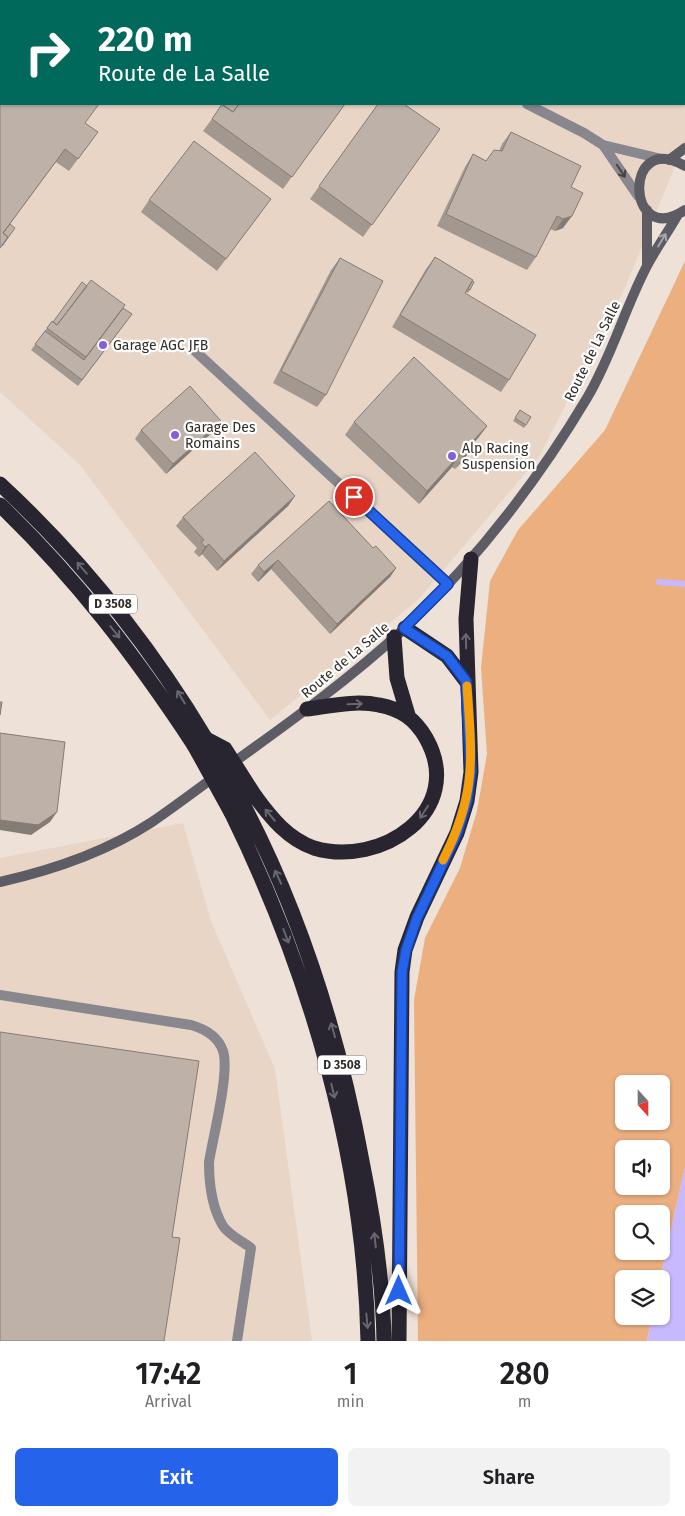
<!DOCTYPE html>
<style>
:root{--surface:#fff;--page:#f2f2f2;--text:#202124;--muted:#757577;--accent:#2563eb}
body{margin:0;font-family:"Fira Sans",sans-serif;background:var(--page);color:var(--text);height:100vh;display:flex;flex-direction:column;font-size:19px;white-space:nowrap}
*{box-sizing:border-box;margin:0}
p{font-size:16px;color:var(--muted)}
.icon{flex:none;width:28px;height:28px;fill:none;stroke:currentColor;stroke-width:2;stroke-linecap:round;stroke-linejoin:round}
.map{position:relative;height:1341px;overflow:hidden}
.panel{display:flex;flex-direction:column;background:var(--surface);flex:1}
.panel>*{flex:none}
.hud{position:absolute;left:0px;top:0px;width:685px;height:105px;box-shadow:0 1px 4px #0004;background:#00695c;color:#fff;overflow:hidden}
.needle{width:32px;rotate:159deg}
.fabs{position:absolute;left:615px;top:1075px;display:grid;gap:10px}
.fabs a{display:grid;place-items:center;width:55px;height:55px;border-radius:8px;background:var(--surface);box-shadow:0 1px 4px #0004;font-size:25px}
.pin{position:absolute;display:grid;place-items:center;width:42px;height:42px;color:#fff;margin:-21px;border:2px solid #fff;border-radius:50%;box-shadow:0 1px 5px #0007}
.me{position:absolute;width:55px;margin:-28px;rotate:0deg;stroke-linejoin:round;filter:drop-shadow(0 0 4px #0008)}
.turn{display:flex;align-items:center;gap:18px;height:105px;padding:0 15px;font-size:22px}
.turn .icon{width:65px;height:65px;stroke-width:2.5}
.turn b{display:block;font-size:35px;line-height:42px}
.eta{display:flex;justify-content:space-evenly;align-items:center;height:85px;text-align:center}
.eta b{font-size:30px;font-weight:600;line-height:35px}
.cta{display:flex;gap:10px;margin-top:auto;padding:10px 15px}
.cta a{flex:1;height:58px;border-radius:8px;background:var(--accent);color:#fff;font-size:20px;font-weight:600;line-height:58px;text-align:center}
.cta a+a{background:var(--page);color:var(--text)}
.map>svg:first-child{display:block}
.built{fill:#e9d5c6;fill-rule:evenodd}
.green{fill:#ebaf80;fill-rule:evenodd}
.water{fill:#c8b9fe}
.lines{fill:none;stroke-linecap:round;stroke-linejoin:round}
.stream{stroke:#c8b9fe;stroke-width:6}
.lane{stroke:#88878d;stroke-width:10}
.street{stroke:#88878d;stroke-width:10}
.secondary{stroke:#5d5c64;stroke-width:10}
.highway{stroke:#282530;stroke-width:15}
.highway-bridge{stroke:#282530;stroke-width:15}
.wall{fill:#a39890}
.shaded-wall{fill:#857c76}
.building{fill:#beb1a8;stroke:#857c76}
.oneway{stroke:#474341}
.oneway2{stroke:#a6a5aa}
.oneway3{stroke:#68666e}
.route-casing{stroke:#184099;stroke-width:12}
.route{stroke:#2563eb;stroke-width:9}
.slow{stroke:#f59e0b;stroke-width:9}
.poi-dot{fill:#855fd9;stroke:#fff;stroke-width:2}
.labels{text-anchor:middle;stroke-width:4.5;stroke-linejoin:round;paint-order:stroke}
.shield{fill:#fff;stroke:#6f6b68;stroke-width:1}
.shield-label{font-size:12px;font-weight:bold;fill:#312c28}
.poi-label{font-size:14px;fill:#312c28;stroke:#fff;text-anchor:start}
.street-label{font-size:14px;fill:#312c28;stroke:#fff}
</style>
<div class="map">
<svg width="685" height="1341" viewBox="0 0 685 1341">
<rect width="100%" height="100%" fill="#eee1d7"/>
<path class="built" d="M0,0H685V142L624,290L539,457L418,600L270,720L80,465L0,392ZM1,1H684V104H1Z
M183,823L211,921L275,1069L312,1341H0V858Z"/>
<path class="green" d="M685,261V1167L660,1279H624V1316H652L647,1341H418L414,1000L425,938L460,868L477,811L487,754L481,668L490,581L518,530L605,430ZM624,1084H661V1121H624ZM624,1149H661V1186H624ZM624,1214H661V1251H624Z"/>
<path class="water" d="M685,1167V1341H647L652,1316H661L660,1279Z"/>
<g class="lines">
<path class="stream" d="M659,582L685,584"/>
<path class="lane" d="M194,350L448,584
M0,995L191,1025C205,1029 218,1036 223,1051C230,1072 213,1137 209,1162C209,1183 212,1208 223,1226C229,1235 243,1242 251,1248L237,1341"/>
<path class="street" d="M193,0H209
M257,0L263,1
M315,0L317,1
M491,1V0
M527,104L584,133L603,145L662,159
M603,145L638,196"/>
<path class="secondary" d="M669,160L685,148
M685,166C622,129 626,250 685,210
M647,210V264
M230,765C290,722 351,678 405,628C476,560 537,482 587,398C612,356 625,307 648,264C657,247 668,232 677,216
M0,882C53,870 106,852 152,822C174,807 195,791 217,775"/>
<path class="highway" d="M0,484C81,559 149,644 206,739
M0,505C76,578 136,657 194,745
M405,628L447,656L466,681
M394,637L397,678L408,715
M255,796C271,818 288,839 314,848C380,868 467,811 426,738C415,719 401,709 379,705C356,700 330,706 307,709
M243,804C302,917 339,1036 362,1161C374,1220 383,1281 384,1341
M231,812C311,975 364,1158 368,1341
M399,1341L402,972L405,950L417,917L457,833L467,801L471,772L466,619L471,559"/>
<path class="highway-bridge" d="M206,739L225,749L255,796
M206,739L243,804
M194,745L231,812"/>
</g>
<path class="wall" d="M527,0H660L659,1H529Z
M0,72L85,123L89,144L69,171L56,162L10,224L0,249Z
M223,104H345L283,189L203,131Z
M378,104L440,129L363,237L310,199Z
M511,132L571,187L563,228L555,231L550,229L536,257L527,270L437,226L465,167L473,154L486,161L499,151L502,144Z
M149,200L262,211L217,271L141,212Z
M435,257L470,290L468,293L466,292L465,293L509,380L501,392L392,327L426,269Z
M340,258L326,395L317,407L273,383L331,270Z
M123,308L132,314L78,386L31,350L47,328Z
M520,410L526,425L524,428L513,421Z
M221,421L214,431L166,474L135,439L141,430Z
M354,422L487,426L478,438L473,444L465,458L455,469L452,467L419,504L345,435Z
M295,496L288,506L217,571L202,554L199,557L194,552L197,548L176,526L183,517Z
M329,501L373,548L396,568L390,577L330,634L271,569L258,582L251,574L258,565Z"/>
<path class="shaded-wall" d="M572,216L563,228L555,231L563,219Z
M221,421L214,431L166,474L173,464Z
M487,426L478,438L462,455L471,443Z
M474,445L465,458L455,469L463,457Z
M460,454L452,467L419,504L427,491Z
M295,496L288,506L217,571L224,561Z
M209,544L202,554L199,557L205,547Z
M278,560L271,569L258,582L264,572Z
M396,568L390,577L330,634L337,624Z
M57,812L50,822L31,835L0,830V820Z"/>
<path class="building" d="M536,0H550L549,1H539Z
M551,0H561L563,1H551Z
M569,0H660L659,1H568Z
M1,71V92L0,91V72Z
M0,91L1,92V104H99L85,123L98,132L78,159L65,149L3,233L8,237L0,248Z
M222,104L233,112L239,104H345L292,177L212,119Z
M223,104H239L233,112L222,105Z
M378,104H404L440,129L372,225L319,186Z
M511,132L581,166L571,187L583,193L572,216L563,219L557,216L536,257L446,214L473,154L486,161L494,150L502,151Z
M194,141L271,199L226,259L149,200Z
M10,224L15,228L2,246L8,237L3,233Z
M435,257L473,280L465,293L536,335L509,380L400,315Z
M340,258L383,281L326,395L281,371Z
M91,280L125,305L86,357L47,328L52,321L57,325Z
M472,281L474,282L470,290L468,289Z
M82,282L87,286L57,325L53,322Z
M123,308L132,314L82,380L35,344L45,331L84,360Z
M414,357L487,426L471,443L474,445L463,457L460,454L427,491L354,422Z
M190,386L221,421L173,464L141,430Z
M520,410L531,417L526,425L515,418Z
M255,452L295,496L224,561L209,544L205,547L201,542L204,540L183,517Z
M329,501L373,548L376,546L396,568L337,624L278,560L264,572L258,565Z
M0,702H2L0,715Z
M0,733L65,742L57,812L38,825L0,820Z
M0,1032L199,1061L172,1237L180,1238L164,1341H0Z"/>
<defs><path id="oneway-shaft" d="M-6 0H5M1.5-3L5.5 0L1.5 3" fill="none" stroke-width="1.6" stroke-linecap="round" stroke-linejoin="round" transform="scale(1.25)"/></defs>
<use class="oneway" href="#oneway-shaft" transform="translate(621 171) rotate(56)"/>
<use class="oneway2" href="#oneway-shaft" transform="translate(662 240) rotate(-59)"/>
<g class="oneway3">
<use href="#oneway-shaft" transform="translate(82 568) rotate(-131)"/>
<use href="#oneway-shaft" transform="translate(115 632) rotate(51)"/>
<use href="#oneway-shaft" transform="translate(466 641) rotate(-91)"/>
<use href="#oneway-shaft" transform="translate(181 697) rotate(-121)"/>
<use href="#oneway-shaft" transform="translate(355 704) rotate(-2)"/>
<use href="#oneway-shaft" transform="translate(424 812) rotate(123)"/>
<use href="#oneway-shaft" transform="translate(270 815) rotate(-130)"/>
<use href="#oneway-shaft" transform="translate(278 877) rotate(-115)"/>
<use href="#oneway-shaft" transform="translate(286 936) rotate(69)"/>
<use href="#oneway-shaft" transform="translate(333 1030) rotate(-106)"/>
<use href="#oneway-shaft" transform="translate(333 1091) rotate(77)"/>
<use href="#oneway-shaft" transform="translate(375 1240) rotate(-96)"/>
<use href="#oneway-shaft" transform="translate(367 1321) rotate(85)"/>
</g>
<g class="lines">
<g class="route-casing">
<path id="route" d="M354,497L448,584L404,628L447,656L466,681L471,772L467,801L457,833L417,918L406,950L402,972L399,1291"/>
</g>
<use href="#route" class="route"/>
<path class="slow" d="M443,860C477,794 472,757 467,686"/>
</g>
<g class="poi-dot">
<circle cx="103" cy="345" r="5"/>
<circle cx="175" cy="435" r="5"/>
<circle cx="452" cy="456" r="5"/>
</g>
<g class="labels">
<g class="shield">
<rect x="89" y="594.5" width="48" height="19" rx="4"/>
<rect x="318" y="1055.5" width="48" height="19" rx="4"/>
</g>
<g class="shield-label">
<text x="113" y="608">D 3508</text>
<text x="342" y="1069">D 3508</text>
</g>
<g class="poi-label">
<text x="113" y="350">Garage AGC JFB</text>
<text x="185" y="432">Garage Des<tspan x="185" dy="16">Romains</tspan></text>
<text x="462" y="453">Alp Racing<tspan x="462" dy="16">Suspension</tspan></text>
</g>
<g class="street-label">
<text transform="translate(592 351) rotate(-64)" y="5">Route de La Salle</text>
<text transform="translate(345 660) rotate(-40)" y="5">Route de La Salle</text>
</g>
</g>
</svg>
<div class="fabs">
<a><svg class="needle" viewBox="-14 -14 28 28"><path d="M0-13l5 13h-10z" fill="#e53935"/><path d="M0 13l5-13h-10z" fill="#757577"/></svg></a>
<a><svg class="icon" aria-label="sound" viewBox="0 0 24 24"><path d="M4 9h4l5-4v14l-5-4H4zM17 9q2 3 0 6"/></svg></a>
<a><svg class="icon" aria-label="search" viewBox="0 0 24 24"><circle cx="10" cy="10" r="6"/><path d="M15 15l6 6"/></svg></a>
<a><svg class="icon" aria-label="layers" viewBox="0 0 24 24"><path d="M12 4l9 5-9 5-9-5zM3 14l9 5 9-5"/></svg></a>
</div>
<div class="pin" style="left:354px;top:497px;background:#d93025"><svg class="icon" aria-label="arrive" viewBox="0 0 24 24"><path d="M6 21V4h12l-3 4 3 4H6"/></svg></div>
<svg class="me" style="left:399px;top:1291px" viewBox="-20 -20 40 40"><path d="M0-17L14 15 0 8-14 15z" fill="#2563eb" stroke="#fff" stroke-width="4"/></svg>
<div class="hud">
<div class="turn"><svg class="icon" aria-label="right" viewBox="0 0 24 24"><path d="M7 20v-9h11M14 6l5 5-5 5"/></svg><div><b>220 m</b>Route de La Salle</div></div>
</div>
</div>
<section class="panel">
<div class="eta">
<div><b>17:42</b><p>Arrival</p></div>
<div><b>1</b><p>min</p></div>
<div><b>280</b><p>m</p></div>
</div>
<div class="cta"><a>Exit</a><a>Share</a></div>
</section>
